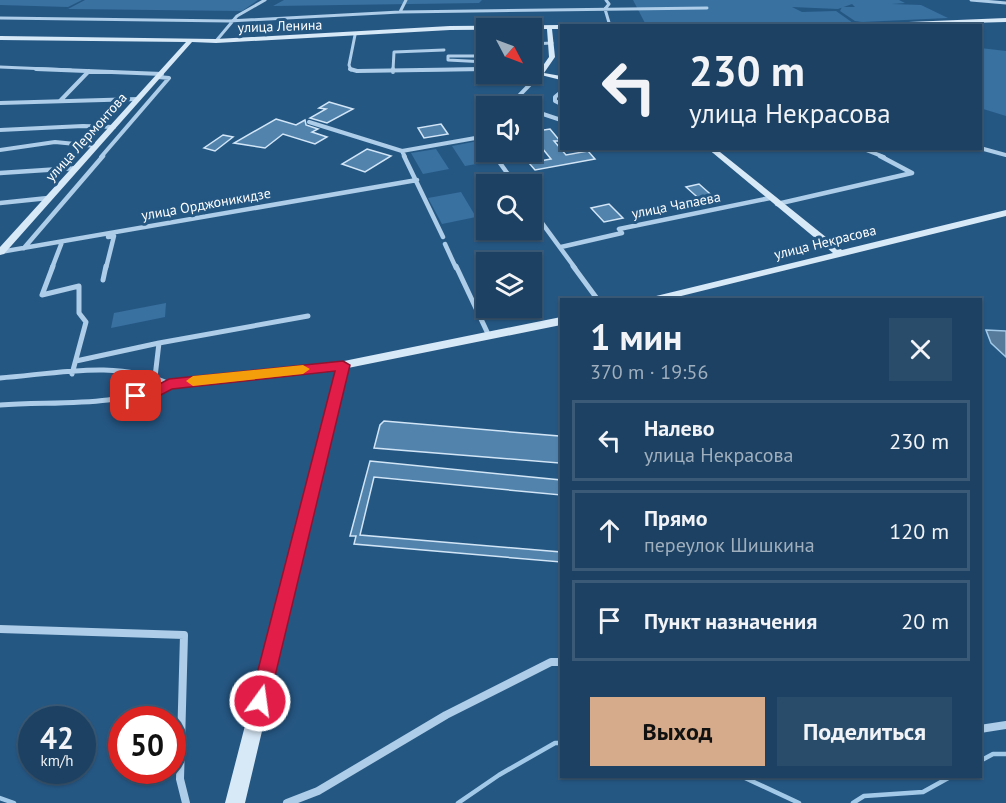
<!DOCTYPE html>
<html lang="ru">
<meta charset="utf-8">
<style>
:root{--surface:#1c4162;--page:#294c6b;--text:#f1f3f6;--muted:#a0afbe;--line:#3a5a77;--accent:#d6ab8b}
body{margin:0;font-family:"PT Sans",sans-serif;background:var(--page);color:var(--text);height:100vh;display:flex;flex-direction:column;font-size:22px;white-space:nowrap}
*{box-sizing:border-box;margin:0}
p{font-size:20px;color:var(--muted)}
.icon{flex:none;width:33px;height:33px;fill:none;stroke:currentColor;stroke-width:2;stroke-linecap:round;stroke-linejoin:round}
.map{position:relative;flex:1;overflow:hidden}
.details{position:absolute;left:560px;top:298px;width:422px;height:480px;display:flex;flex-direction:column;background:var(--surface);border-radius:0px;box-shadow:0 2px 4px #0004,0 0 0 2px var(--line)}
.details>*{flex:none}
.top-card{position:absolute;left:560px;top:24px;width:422px;height:126px;border-radius:0px;box-shadow:0 2px 4px #0004,0 0 0 2px var(--line);background:#1c4162;color:var(--text);overflow:hidden}
.needle{width:39px;rotate:131deg}
.controls{position:absolute;left:476px;top:18px;display:grid;gap:12px}
.controls a{display:grid;place-items:center;width:66px;height:66px;border-radius:0px;background:var(--surface);box-shadow:0 2px 4px #0004,0 0 0 2px var(--line);font-size:30px}
.speed{position:absolute;left:18px;top:706px;display:flex;gap:12px;font-size:30px;font-weight:700;text-align:center}
.speed>*{display:grid;place-content:center;width:78px;height:78px;border-radius:50%;background:var(--surface);box-shadow:0 2px 4px #0004,0 0 0 2px var(--line);line-height:1}
.speed small{font-size:15px;font-weight:400}
.speed .limit{border:9px solid #d22;background:#fff;color:#111}
.pin{position:absolute;display:grid;place-items:center;width:51px;height:51px;color:#fff;margin:-26px;border-radius:12px;box-shadow:0 3px 9px #0006}
.me{position:absolute;width:66px;margin:-33px;rotate:14deg;stroke-linejoin:round;filter:drop-shadow(0 0 4px #0008)}
.turn{display:flex;align-items:center;gap:21px;height:126px;padding:0 30px;font-size:27px}
.turn .icon{width:78px;height:78px;stroke-width:2.5}
.turn b{display:block;font-size:42px;line-height:51px}
.round{display:grid;place-items:center;flex:none;width:63px;height:63px;border-radius:0px;background:var(--page)}
.summary{display:flex;align-items:center;justify-content:space-between;height:102px;padding:0 30px}
h1{font-size:36px;font-weight:800;line-height:45px}
.button{display:flex;gap:12px;margin-top:auto;padding:12px 30px}
.button a{flex:1;height:69px;border-radius:0px;background:var(--accent);color:#111;font-size:24px;font-weight:800;line-height:69px;text-align:center}
.button a+a{background:var(--page);color:var(--text)}
ul{padding:0;list-style:none}
li{display:flex;align-items:center;gap:18px;height:81px;margin:0 12px 9px;padding:0 18px;border:3px solid var(--line);border-radius:0px}
li div{flex:1}
li b{display:block;font-size:22px}
li em{font-style:normal}
.map>svg:first-child{display:block}
.green{fill:#3971a0}
.water{fill:#577b9a;stroke:#a2c9e8;stroke-width:1.5}
.lines{fill:none;stroke-linecap:round;stroke-linejoin:round}
.stream{stroke:#a2c9e8;stroke-width:4.5}
.building{fill:#5183ad;stroke:#d1e5f6;stroke-width:1.5}
.street-far4{stroke:#adcde8;stroke-width:3}
.street-far3{stroke:#adcde8;stroke-width:4}
.street-far2{stroke:#adcde8;stroke-width:4.5}
.street-far1{stroke:#adcde8;stroke-width:5}
.street{stroke:#adcde8;stroke-width:8}
.secondary{fill:#d7e8f7;fill-rule:evenodd}
.route{fill:#e11d48;stroke:#92132f;stroke-width:1.5}
.slow{fill:#f59e0b}
.labels{text-anchor:middle;stroke-width:6;stroke-linejoin:round;paint-order:stroke}
.far-street-label{font-size:14px;fill:#fff;stroke:#255783}
</style>
<div class="map">
<svg width="1006" height="803" viewBox="0 0 1006 803">
<rect width="100%" height="100%" fill="#255783"/>
<path class="green" d="M0,0H82L68,7L0,5Z
M85,0H258L242,11L68,9Z
M284,0H482L479,3L273,6Z
M633,0H899L905,3L892,4L921,5L948,18L862,22L855,21L840,11L842,7H855L852,4L838,9L792,7L802,12L836,11L853,23L790,26L646,25Z
M980,48L1006,51V116L980,108Z
M478,141L493,161L465,166L452,146Z
M436,149L449,169L423,174L411,153Z
M461,192L476,217L442,224L428,198Z
M166,303L165,317L111,328L114,313Z"/>
<path class="water" d="M986,330L1006,331V357L991,343Z"/>
<g class="lines">
<path class="stream" d="M980,761L993,754H1006
M743,777L799,803
M0,798L14,803
M458,803L499,775L555,743H561
M853,803L864,796L923,792L950,777"/>
</g>
<path class="building" d="M329,102L353,109L327,123L310,118L326,109L319,108Z
M276,119L296,125L305,120L306,125L318,129L312,132L327,137L315,144L283,134L265,148L234,143Z
M441,124L448,134L424,138L418,128Z
M550,129L560,141H554L566,155L588,151L595,159L535,170L529,163L551,159L538,143L531,144V132Z
M223,135L233,137L215,151L204,148Z
M367,149L391,156L365,172L342,164Z
M699,184L717,200L704,203L686,187Z
M609,204L623,218L604,222L591,208Z
M384,421L559,436V463L374,448L380,425Z
M370,461L561,480V495L374,477L360,535L561,552V562L354,544L356,536H350Z"/>
<g class="lines">
<path class="street-far4" d="M606,0L609,4L605,9L610,26
M971,0L1006,3
M400,12L406,0
M0,18L229,21L400,12L707,8
M216,41L237,16L265,0
M531,44L552,43
M486,56H448V60L486,62
M531,65H537
M0,67L71,70
M351,70L349,65L355,35
M393,70L394,52L444,50
M418,70L486,69"/>
<path class="street-far3" d="M36,69L162,74
M350,69L357,71L486,69
M393,72V69
M561,92L555,97V101L561,104
M60,101L89,71
M0,103L138,99
M509,106L540,74
M531,110L561,120
M309,122L402,151
M0,130L83,126L114,127
M486,132L481,137L486,144
M861,148L884,157
M980,148L1006,155
M0,150L55,142L96,146
M402,151L405,157
M402,151L481,137
M492,152L496,157
M101,157L169,78L158,77"/>
<path class="street-far2" d="M404,156L443,237
M495,156L515,184
M880,156L912,173
M0,173L76,168
M0,203L48,198
M777,204L912,173
M531,208L575,268
M445,244L456,268
M561,247L622,233L619,229L770,198
M24,248L103,156
M0,252L417,180
M52,268L62,242
M106,268L114,236L108,237"/>
<path class="street-far1" d="M53,266L42,295L79,286V313L86,322L72,374
M456,266L489,336
M573,266L598,300
M103,280L106,266
M76,361L159,343
M155,377L159,343L308,316
M0,378C54,374 119,359 169,384L343,365
M0,405C57,401 115,408 169,384"/>
<path class="street" d="M0,629L184,635L180,779L186,803
M980,729L1006,725
M287,803L318,791L446,715L551,662H561"/>
<path class="secondary" d="M1006,18V22L858,26L860,24Z
M561,25V29H552L555,57L544,73L561,76V80L537,74L549,57L547,29L450,30L216,43L192,42L4,254L0,255V247L186,42L0,40V36L216,39L450,26Z
M707,148H715L842,250L1006,210V216L665,300H647L652,297L833,253Z
M561,317V325L348,368L245,803H225L339,362Z"/>
</g>
<path class="route" d="M343,361L350,365L269,701L266,708L260,711L253,708L250,701L335,371L172,389L155,398L136,402L129,396L131,393L148,390L169,379Z"/>
<path class="slow" d="M303,365L310,369L303,374L193,386L186,381L193,376Z"/>
<g class="labels">
<g class="far-street-label">
<text transform="translate(280 26) rotate(-2)" y="5">улица Ленина</text>
<text transform="translate(86 137) rotate(-48)" y="5">улица Лермонтова</text>
<text transform="translate(206 204) rotate(-10)" y="5">улица Орджоникидзе</text>
<text transform="translate(676 205) rotate(-11)" y="5">улица Чапаева</text>
<text transform="translate(825 242) rotate(-14)" y="5">улица Некрасова</text>
</g>
</g>
</svg>
<div class="controls">
<a><svg class="needle" viewBox="-14 -14 28 28"><path d="M0-13l5 13h-10z" fill="#e53935"/><path d="M0 13l5-13h-10z" fill="#a0afbe"/></svg></a>
<a><svg class="icon" aria-label="sound" viewBox="0 0 24 24"><path d="M4 9h4l5-4v14l-5-4H4zM17 9q2 3 0 6"/></svg></a>
<a><svg class="icon" aria-label="search" viewBox="0 0 24 24"><circle cx="10" cy="10" r="6"/><path d="M15 15l6 6"/></svg></a>
<a><svg class="icon" aria-label="layers" viewBox="0 0 24 24"><path d="M12 4l9 5-9 5-9-5zM3 14l9 5 9-5"/></svg></a>
</div>
<div class="speed"><div>42<small>km/h</small></div><div class="limit">50</div></div>
<div class="pin" style="left:136px;top:396px;background:#d93025"><svg class="icon" aria-label="arrive" viewBox="0 0 24 24"><path d="M6 21V4h12l-3 4 3 4H6"/></svg></div>
<svg class="me" style="left:260px;top:701px" viewBox="-20 -20 40 40"><circle r="17" fill="#e11d48" stroke="#fff" stroke-width="3"/><path d="M0-11L8 9 0 5-8 9z" fill="#fff"/></svg>
<div class="top-card">
<div class="turn"><svg class="icon" aria-label="left" viewBox="0 0 24 24"><path d="M17 20v-9H6M10 6l-5 5 5 5"/></svg><div><b>230 m</b>улица Некрасова</div></div>
</div>
<section class="details">
<div class="summary"><div><h1>1 мин</h1><p>370 m · 19:56</p></div><a class="round"><svg class="icon" aria-label="close" viewBox="0 0 24 24"><path d="M6 6l12 12M18 6L6 18"/></svg></a></div>
<ul>
<li><svg class="icon" aria-label="left" viewBox="0 0 24 24"><path d="M17 20v-9H6M10 6l-5 5 5 5"/></svg><div><b>Налево</b><p>улица Некрасова</p></div><em>230 m</em></li>
<li><svg class="icon" aria-label="ahead" viewBox="0 0 24 24"><path d="M12 20V5M6 11l6-6 6 6"/></svg><div><b>Прямо</b><p>переулок Шишкина</p></div><em>120 m</em></li>
<li><svg class="icon" aria-label="arrive" viewBox="0 0 24 24"><path d="M6 21V4h12l-3 4 3 4H6"/></svg><div><b>Пункт назначения</b></div><em>20 m</em></li>
</ul>
<div class="button"><a>Выход</a><a>Поделиться</a></div>
</section>
</div>
